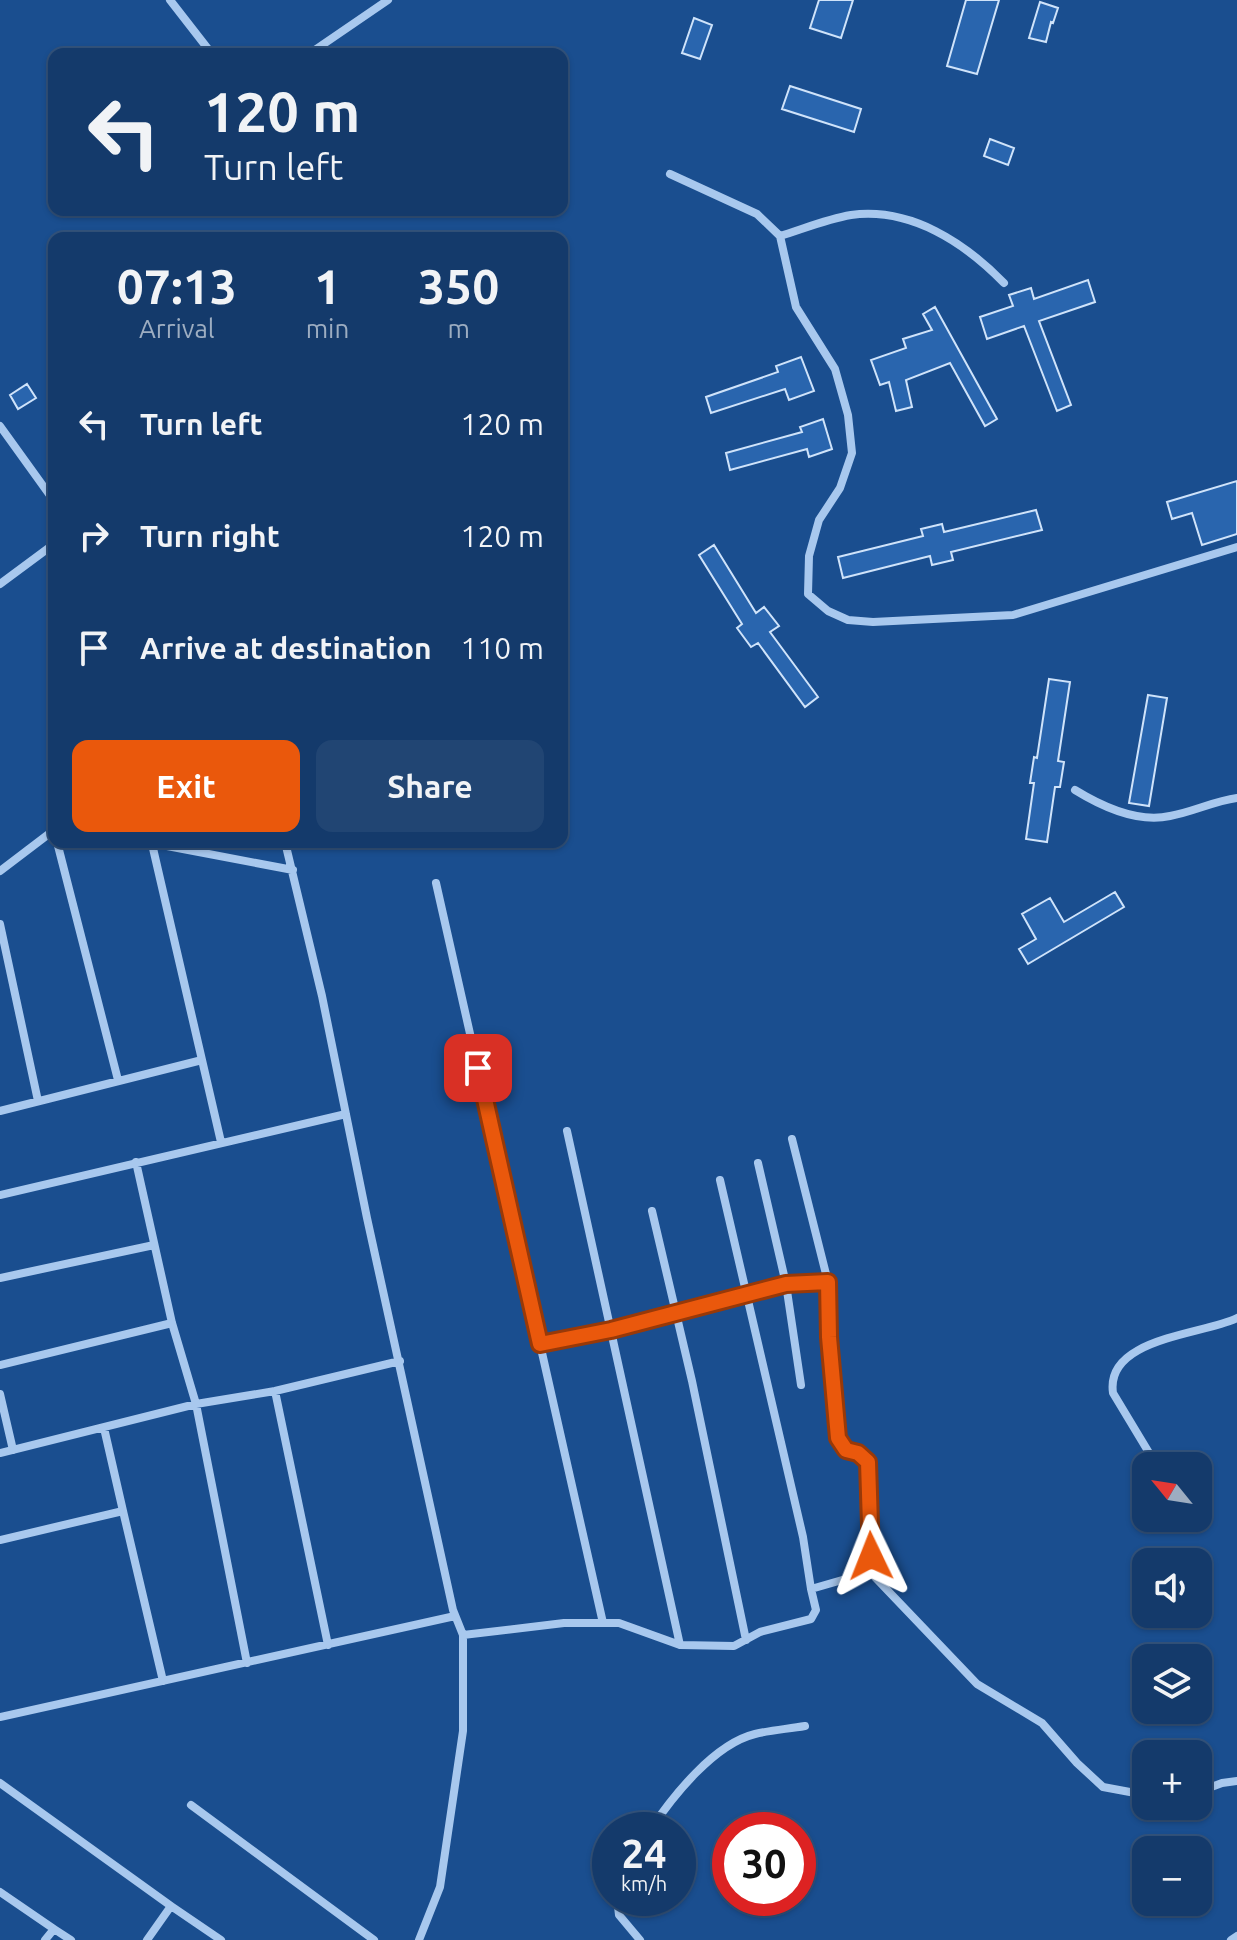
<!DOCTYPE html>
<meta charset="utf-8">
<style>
:root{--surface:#143a6b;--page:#214573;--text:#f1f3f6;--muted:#9dadc1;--line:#33547e;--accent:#ea580c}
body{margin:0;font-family:Ubuntu,sans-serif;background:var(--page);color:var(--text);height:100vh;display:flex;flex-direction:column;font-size:30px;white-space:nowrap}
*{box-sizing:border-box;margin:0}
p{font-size:26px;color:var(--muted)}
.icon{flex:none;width:44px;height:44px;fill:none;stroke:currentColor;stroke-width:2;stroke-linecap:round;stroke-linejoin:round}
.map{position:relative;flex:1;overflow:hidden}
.sheet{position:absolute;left:48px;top:232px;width:520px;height:616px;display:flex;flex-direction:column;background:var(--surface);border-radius:16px;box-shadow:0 2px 6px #0004,0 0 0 2px var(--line)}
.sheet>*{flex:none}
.hud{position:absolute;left:48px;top:48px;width:520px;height:168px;border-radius:16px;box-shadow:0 2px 6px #0004,0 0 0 2px var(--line);background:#143a6b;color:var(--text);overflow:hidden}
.needle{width:52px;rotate:300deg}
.fabs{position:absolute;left:1132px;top:1452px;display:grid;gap:16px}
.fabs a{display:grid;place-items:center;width:80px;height:80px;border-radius:16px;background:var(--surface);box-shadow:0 2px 6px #0004,0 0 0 2px var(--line);font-size:40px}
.speed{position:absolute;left:592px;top:1812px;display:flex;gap:16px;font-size:40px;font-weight:700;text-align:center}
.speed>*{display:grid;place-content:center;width:104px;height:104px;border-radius:50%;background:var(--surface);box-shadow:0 2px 6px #0004,0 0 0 2px var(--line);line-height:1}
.speed small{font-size:20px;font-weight:400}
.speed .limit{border:12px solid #d22;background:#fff;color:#111}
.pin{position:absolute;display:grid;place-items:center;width:68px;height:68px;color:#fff;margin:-34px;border-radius:16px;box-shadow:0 4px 12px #0006}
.me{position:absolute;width:88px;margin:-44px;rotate:358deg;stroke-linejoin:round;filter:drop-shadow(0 0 6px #0008)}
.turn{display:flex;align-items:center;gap:28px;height:168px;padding:0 24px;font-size:36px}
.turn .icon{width:104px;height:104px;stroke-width:2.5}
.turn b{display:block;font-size:56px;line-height:68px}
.eta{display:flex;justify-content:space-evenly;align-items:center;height:136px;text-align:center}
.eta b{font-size:48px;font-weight:700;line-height:56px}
.button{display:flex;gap:16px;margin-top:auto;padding:16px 24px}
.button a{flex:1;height:92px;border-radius:16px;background:var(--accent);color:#fff;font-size:32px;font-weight:700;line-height:92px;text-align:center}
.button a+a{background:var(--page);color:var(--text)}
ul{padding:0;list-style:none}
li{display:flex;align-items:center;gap:24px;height:112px;padding:0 24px}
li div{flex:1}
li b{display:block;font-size:30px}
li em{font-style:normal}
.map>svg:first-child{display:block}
.building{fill:#2965ae;stroke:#cfe3fa;stroke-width:2}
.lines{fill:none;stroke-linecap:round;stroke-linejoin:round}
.street{stroke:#a8c8ee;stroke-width:8}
.route-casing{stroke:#983908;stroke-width:20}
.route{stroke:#ea580c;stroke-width:14}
</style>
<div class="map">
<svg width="1237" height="1940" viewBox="0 0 1237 1940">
<rect width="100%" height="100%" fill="#1a4e8f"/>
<path class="building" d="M819,0H853L841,38L810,28Z
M966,0H999L977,74L947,66Z
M1040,2L1058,8L1053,23L1051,22L1046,42L1029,38Z
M694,18L712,25L700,59L682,53Z
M790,86L861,109L854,132L782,109Z
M990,139L1014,148L1008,165L984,156Z
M1088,280L1095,302L1039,321L1071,405L1057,411L1024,326L987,339L980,317L1013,306L1009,295L1031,288L1034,299Z
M935,307L997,419L985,426L950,363L906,380L912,407L896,411L889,382L880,385L871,360L906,348L903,339L932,330L923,314Z
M801,357L814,391L789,400L785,389L711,413L706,397L778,372L776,366Z
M27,384L36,398L18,409L10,395Z
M823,419L832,449L809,457L807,449L730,470L726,453L802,432L800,427Z
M1237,481V534L1202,545L1192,513L1172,519L1167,502Z
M1036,510L1042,530L951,552L953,560L932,565L930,556L843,578L838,557L923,536L921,529L942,524L944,532Z
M714,545L756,613L764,607L779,626L770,632L818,697L805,707L758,643L751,647L737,628L742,624L699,555Z
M1049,679L1070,682L1058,761L1064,762L1060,787H1055L1047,842L1026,839L1034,783H1030L1034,757L1037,758Z
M1148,695L1167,698L1149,806L1129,803Z
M1115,892L1124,907L1028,964L1019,949L1036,939L1022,914L1050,898L1064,922Z"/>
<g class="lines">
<path class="street" d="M170,0L212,54
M309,54L388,0
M670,174L757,214L780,236
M1004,283C965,243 911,207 851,215C827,219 803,229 780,236L796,307L835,369L848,415L852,453L840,488L819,520L809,556L808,594L828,611L848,620L873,622L1013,615L1237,547
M0,426L54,501
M0,584L54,544
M1075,790C1101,806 1138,823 1170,816C1193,812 1214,801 1237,798
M57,842L118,1080
M146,842L293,870
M285,842L322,996L367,1218L453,1610L463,1635V1731L440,1887L419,1940
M152,844L221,1142
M0,871L54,830
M436,883L603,1623
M0,924L38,1101
M0,1111L202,1060
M567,1131L680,1645
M792,1139L828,1282V1321L838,1438L846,1450L858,1453L868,1462L870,1572
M136,1162L172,1323L196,1404L247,1663
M758,1163L786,1284L801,1385
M720,1180L803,1537L811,1589
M0,1195L346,1114
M652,1211L692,1381L746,1640
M0,1278L154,1245
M540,1344L611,1330L786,1284L828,1282
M0,1365L172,1323
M275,1391L328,1645
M0,1394L13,1450
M0,1453L196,1404L275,1391L400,1361
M1157,1466L1113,1393C1105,1338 1201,1335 1237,1318
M123,1511L163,1681
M1171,1522L1172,1518
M0,1540L123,1511L104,1428
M463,1635L564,1623H619L680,1645L734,1646L760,1632L811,1619L816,1610L811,1589L870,1572L977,1684L1042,1723L1077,1763L1103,1787L1146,1795
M0,1717L455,1616
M0,1783L171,1906L147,1940
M1198,1792L1222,1783L1237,1781
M191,1805L374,1940
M650,1830C673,1796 714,1744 755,1734C771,1730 788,1729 805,1726
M0,1892L54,1929L45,1940
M617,1898L619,1915L640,1940
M171,1906L221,1940
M54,1929L71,1940
M1231,1940L1237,1936"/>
</g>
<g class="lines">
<g class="route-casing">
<path id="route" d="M478,1068L540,1344L611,1330L786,1284L828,1282L829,1337L838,1438L846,1450L858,1453L868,1462L871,1556"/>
</g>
<use href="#route" class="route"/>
</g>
</svg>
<div class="fabs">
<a><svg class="needle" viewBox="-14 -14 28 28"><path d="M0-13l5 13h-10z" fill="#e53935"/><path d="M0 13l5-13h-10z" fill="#9dadc1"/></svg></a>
<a><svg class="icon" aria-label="sound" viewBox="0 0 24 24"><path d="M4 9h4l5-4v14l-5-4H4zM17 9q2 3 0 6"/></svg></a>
<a><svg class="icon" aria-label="layers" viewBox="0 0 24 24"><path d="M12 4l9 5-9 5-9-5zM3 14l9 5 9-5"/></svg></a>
<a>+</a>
<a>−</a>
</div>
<div class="speed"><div>24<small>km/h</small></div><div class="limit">30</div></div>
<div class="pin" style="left:478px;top:1068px;background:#d93025"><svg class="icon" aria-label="arrive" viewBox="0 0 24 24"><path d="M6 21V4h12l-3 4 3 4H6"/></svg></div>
<svg class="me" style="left:871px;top:1556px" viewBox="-20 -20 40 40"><path d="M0-17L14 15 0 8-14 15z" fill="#ea580c" stroke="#fff" stroke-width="4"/></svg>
<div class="hud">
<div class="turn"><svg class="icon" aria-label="left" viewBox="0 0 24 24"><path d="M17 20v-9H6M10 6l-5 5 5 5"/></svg><div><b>120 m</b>Turn left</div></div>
</div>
<section class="sheet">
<div class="eta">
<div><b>07:13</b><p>Arrival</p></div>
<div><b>1</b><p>min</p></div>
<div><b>350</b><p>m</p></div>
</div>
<ul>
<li><svg class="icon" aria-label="left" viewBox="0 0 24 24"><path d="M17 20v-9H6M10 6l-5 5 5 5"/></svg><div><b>Turn left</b></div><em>120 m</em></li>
<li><svg class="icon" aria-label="right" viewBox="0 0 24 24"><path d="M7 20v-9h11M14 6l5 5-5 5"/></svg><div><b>Turn right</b></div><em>120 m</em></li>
<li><svg class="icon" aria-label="arrive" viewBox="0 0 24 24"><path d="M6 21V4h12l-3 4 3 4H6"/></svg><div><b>Arrive at destination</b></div><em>110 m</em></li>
</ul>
<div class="button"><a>Exit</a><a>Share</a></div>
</section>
</div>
